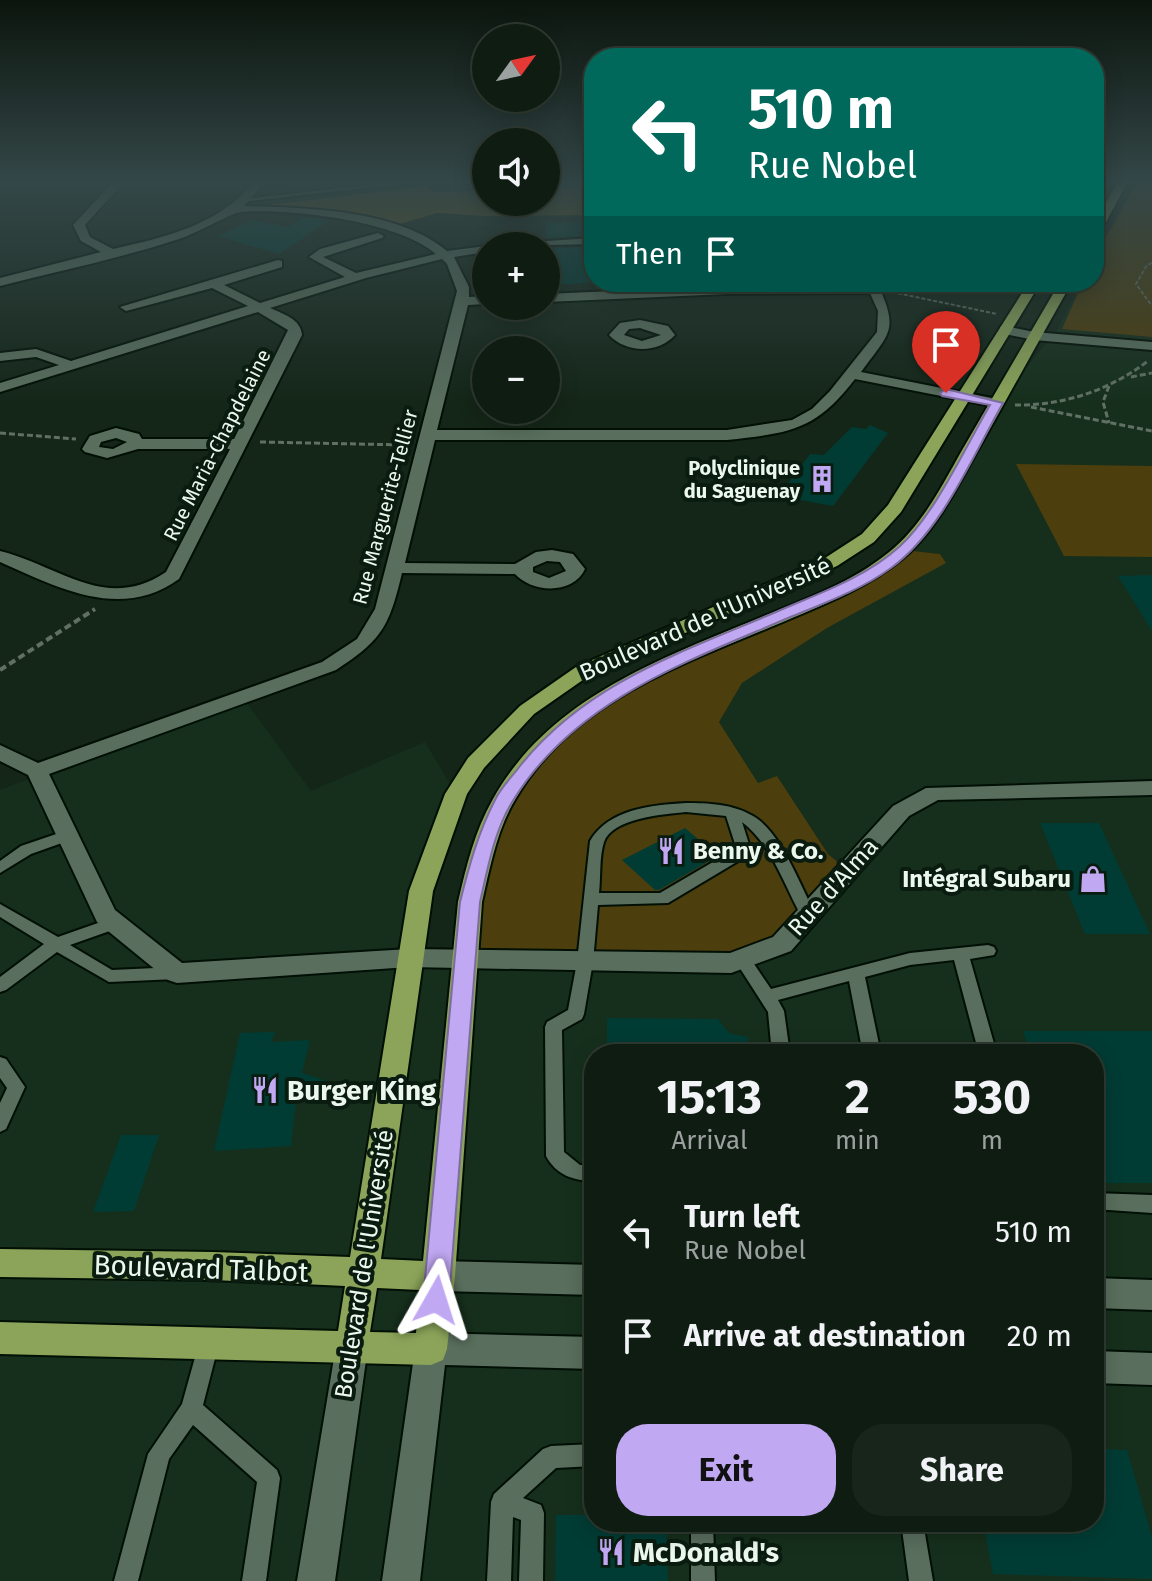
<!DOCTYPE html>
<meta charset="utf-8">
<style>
:root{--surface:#0f1c12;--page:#18251b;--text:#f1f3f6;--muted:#9ba19f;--line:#2f3a32;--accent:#c1a8f3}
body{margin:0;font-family:"Fira Sans",sans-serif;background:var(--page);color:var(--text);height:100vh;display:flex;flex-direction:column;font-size:30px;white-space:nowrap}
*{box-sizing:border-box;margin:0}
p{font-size:26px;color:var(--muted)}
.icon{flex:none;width:44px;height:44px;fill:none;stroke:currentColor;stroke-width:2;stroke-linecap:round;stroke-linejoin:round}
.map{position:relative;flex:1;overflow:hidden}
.details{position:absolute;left:584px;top:1044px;width:520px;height:488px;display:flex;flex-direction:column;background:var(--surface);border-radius:32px;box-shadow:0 4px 20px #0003,0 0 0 2px var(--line)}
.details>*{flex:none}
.banner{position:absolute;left:584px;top:48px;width:520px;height:244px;border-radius:32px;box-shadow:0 4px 20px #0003,0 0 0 2px var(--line);background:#00695c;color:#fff;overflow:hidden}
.needle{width:52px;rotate:57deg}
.fabs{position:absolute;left:472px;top:24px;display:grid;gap:16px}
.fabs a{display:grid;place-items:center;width:88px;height:88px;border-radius:50%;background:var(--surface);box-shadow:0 4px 20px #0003,0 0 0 2px var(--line);font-size:40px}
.pin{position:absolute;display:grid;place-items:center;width:68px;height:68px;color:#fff;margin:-82px -34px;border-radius:50% 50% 50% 0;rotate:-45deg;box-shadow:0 0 8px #0007}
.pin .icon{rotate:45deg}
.me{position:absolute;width:88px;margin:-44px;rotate:6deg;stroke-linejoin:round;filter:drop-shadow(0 0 6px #0008)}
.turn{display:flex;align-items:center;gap:28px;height:168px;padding:0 32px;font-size:36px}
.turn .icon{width:104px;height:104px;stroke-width:2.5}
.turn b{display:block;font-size:56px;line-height:68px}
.then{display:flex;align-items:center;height:76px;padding:0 32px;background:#0003;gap:16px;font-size:30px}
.eta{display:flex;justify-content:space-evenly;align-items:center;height:136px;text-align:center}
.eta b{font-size:48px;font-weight:700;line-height:56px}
.action{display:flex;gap:16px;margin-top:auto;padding:16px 32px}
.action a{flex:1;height:92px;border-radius:32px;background:var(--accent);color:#111;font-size:32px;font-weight:700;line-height:92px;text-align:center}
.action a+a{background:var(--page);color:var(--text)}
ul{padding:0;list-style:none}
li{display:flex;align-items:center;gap:24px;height:104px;padding:0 32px}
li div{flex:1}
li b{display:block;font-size:30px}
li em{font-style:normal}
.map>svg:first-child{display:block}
.built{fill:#162f1c;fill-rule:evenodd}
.green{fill:#4d3e0e}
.forest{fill:#69571d}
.building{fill:#003c34}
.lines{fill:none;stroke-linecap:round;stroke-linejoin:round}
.service-casing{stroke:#010f04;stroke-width:4}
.minor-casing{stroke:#010f04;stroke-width:4}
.secondary-casing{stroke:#010f04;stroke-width:4}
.primary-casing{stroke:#010f04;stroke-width:4}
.path-far2{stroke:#607063;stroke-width:2;stroke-dasharray:4 2;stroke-linecap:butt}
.path-far1{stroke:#607063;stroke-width:3;stroke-dasharray:6 3;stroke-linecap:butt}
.path{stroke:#607063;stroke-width:4;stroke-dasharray:7 4;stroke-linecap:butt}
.service{fill:#596e5d;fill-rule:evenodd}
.minor{fill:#596e5d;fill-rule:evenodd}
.secondary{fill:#596e5d;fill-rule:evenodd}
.primary{fill:#8ba459;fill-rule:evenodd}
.route{fill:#c1a8f3;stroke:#7d6d9e;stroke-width:2}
.labels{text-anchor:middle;stroke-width:8;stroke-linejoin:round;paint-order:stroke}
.far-street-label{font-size:20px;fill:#ecf8ee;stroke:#0a1c0f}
.far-poi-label{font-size:20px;font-weight:bold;fill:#ecf8ee;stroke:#0a1c0f;text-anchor:end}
.street-label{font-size:24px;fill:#ecf8ee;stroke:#0a1c0f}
.poi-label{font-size:24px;font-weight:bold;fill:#ecf8ee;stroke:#0a1c0f;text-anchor:start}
.near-poi-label{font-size:28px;font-weight:bold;fill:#ecf8ee;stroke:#0a1c0f;text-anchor:start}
.near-street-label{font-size:28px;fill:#ecf8ee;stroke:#0a1c0f}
</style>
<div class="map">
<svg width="1152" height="1581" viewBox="0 0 1152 1581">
<rect width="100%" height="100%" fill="#142618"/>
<path class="built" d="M254,183H486V190L433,192L426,186L235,209Z
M1137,183H1152V1581H0V790L243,698L311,791L425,742L456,794L410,957L463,961L847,871L828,854L777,776L758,783L719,722L742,683L827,628L945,563L939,554L904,550L997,403L1057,330L1082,282H1094V258ZM594,1054H1094V1522H594Z"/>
<path class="green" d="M1137,183H1152V337L1062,329L1083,282H1094V258Z
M1016,464L1152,466V557L1064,556Z
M904,550L940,554L946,563L827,628L742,683L719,722L758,783L777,776L828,854L848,871L782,944L731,963L463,961L505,798L598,701L831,594Z"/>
<path class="forest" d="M427,186L433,192L486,190V202H546V188L593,186L578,192L594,193V215L486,216L437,213L393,226L327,213L235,209Z"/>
<path class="building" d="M304,217L330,220L279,254L218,236L251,220L288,227Z
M594,222V235L546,238V223Z
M594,247L596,282L555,285L552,279L546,280V248Z
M870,425L888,433L833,506L779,496L810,454L824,455L852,427L866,429Z
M1152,575V631L1118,576Z
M1040,823H1099L1150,934H1085Z
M685,828L718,856L659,890H655L622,860Z
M607,1018L718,1019L729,1033L748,1037V1054H607Z
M1023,1031H1152V1183H1094V1054H1030Z
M275,1032L271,1042L310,1040L302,1073L327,1081L297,1092L291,1146L214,1151L240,1033Z
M121,1135H159L134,1211L93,1212Z
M1094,1449L1127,1450L1152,1537V1579L993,1574L983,1522H1094Z
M556,1515H594V1522H666L668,1581H555Z"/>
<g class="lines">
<g class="service-casing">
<path id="service" d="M383,183H409L249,201L246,199Z
M686,803C708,803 733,804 753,816C782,833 800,886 816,915L813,919H803C784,886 773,846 742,822L749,844L740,860L668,903L598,905L593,962L584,1014L582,1019L562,1030L564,1152L580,1165H594V1181C574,1181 556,1175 546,1156L545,1027L547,1022L568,1010L577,962L590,841C609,809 651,805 686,803ZM686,812L726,816L735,844L730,852L660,893H599C601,878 599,857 604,842C612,818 665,814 686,812Z
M68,830L75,835L73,839L31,854L0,873V861L21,846Z
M0,904L58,937L115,917L121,919L123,923L121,927L70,945L112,970L177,967L183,969L185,973L183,977L177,979L109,982L57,952L6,990L0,992V977L44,944L0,917Z
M988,945L994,947L996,951L994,955L970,959L997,1054H979L954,960L910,965L865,977L881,1054H863L849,981L778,1000L784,1011L790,1054H772L768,1012L734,959L736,955L742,953L748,955L771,989L910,953Z
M0,1057L6,1059L25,1087L6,1129L0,1132V1103L7,1088L0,1078Z
M1094,1193L1152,1195V1213L1094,1209Z
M209,1333L216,1336L219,1343L203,1405L277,1470L280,1478L266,1581H242L257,1482L193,1425L169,1459L138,1581H114L148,1454L182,1404L199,1343L202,1336Z
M594,1444V1466L556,1468L523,1498L541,1505L544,1513L543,1581H519L521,1520L513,1517L511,1581H487L491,1502L494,1494L543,1449L551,1446Z
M691,1522H713L715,1581H691Z
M901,1522H923L933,1581H909Z"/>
</g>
<g class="minor-casing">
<path id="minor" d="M112,183H123L85,225L90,237L113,249C165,237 217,226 253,183H264L244,206C306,208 397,209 447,251L486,246H488L486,252L454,257L469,287V297L486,296V304L468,305L437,430H727L792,420L812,409L830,391L877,332L878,311L870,293L726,294L546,302V294L726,286L866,285L865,282H877C899,331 891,331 861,372L997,399L1004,403L997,407L855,379C815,431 790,433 727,440H435L405,563L515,564L536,552L552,550L573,554L585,569C573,595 532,593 515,574L402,573C389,627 382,640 336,670L49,774L115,910L182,963L409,949L730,953L773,937L893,806L926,788L1152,781V795L938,800L909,816L791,951L731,973L409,967L177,983L168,980L97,922L28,775L0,761V745L38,763L322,662L357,639L375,609L457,291L447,264L442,259L366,278L270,308C283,314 301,319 302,335L179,579C121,621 59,588 0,562V551C58,565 106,613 166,572L230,449H138L107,458L85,452L82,449L90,436L116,428L139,434L142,439H234L288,330L258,312L0,392V383L59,365L36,357L0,361V353L36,349L71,361L248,306L212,288L126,311L120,307L278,260L282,261V267L224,285L260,303L345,277L309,257L320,249L378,233L384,236L382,238L323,257L356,273L436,254C398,221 290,208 240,212C232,213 193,235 179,239C121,258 59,271 0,286V278L101,252L81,241L73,225ZM116,438L127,442L113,449L99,447L101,442ZM547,561L560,562L566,571L549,578L533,572V567Z
M594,238V244L509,246L515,243Z
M640,320L668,326L675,335C658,354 626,353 609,335L620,323ZM640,328L661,335L642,341L624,335L629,329Z
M1005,326L1034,332L1152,342V350L1034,340L1000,333V327Z"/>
</g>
<g class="secondary-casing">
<path id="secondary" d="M439,1261L594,1265V1295L439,1291L428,1286L423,1276L428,1266Z
M1094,1278L1152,1280V1310L1094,1308Z
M352,1330L364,1335L368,1346L335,1581H297L336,1346L340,1335Z
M431,1333L594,1337V1369L445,1365L420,1581H382L415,1349L419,1338Z
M1094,1351L1152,1353V1385L1094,1383Z"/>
</g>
<g class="primary-casing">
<path id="primary" d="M1094,183H1101L1094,190Z
M1117,183H1127L1100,233L1094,236V223Z
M1029,282H1041L901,512L874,542L837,566L590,675L534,714L484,768L467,794L433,891L381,1259L423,1261L458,902C466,867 475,830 493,799C550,697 663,658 764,616C807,599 852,582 888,553C925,524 945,479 968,440C999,387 1029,335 1060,282H1072C1042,335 1013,388 983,441C959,482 939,529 901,560C865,589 820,606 778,624C680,665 572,702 516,798C497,829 490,867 482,902L455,1276L447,1349L443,1360L431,1365L0,1354V1322L338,1331L345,1286L213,1280L0,1277V1249L213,1252L350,1257L409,891L445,794L468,758L520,706L576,667L825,558L862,534L888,505ZM377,1288L420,1290L416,1333L370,1332Z"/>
</g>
<path class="path-far2" d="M1152,263L1147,265L1136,284L1152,306
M892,292L997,314"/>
<path class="path-far1" d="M1131,377L1152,373
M1109,386L1103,402L1109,423
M1015,405C1063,406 1110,390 1148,361
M1031,407L1152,431
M0,433L76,439
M260,442L407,445"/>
<path class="path" d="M0,670L95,609"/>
<use href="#service" class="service"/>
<use href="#minor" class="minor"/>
<use href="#secondary" class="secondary"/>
<use href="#primary" class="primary"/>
</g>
<linearGradient id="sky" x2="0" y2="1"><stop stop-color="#0b150d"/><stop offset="0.45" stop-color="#344748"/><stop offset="1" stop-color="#344748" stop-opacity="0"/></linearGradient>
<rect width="1152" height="405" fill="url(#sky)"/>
<path class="route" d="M946,389L1003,403C972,457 942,531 891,568C861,590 822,604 788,618C686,662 576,700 514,799C494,830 488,868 480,902L449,1300L446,1309L436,1313L427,1309L423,1300L460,902C469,866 478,833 495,800C501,787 512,777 520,766C586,683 682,652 776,612C817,594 865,578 899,547C934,516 965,448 990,405L942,396L940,393Z"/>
<defs>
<g id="building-bare" transform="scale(2.16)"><path d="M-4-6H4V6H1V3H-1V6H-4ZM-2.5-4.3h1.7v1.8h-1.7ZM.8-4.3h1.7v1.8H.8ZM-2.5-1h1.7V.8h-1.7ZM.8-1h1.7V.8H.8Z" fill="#c1a8f3" stroke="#0a1c0f" stroke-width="2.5" paint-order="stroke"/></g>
<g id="restaurant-bare" transform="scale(2.16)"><path d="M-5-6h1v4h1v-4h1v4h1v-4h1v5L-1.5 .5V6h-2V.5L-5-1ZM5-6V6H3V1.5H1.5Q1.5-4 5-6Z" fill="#c1a8f3" stroke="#0a1c0f" stroke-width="2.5" paint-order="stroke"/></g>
<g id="shop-bare" transform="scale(2.16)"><path d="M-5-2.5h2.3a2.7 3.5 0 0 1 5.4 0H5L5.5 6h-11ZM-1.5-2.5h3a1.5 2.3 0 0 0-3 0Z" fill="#c1a8f3" stroke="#0a1c0f" stroke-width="2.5" paint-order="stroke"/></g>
</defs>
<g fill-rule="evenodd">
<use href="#building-bare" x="822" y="479"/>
<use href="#restaurant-bare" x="671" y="851"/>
<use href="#shop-bare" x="1093" y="879"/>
<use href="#restaurant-bare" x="265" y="1090"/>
<use href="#restaurant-bare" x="611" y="1552"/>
</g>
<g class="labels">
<g class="far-street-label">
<text transform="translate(217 445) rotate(-63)" y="7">Rue Maria-Chapdelaine</text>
<text transform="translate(385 507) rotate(-75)" y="7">Rue Marguerite-Tellier</text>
</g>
<g class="far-poi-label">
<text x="800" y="475">Polyclinique<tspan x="800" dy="23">du Saguenay</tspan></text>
</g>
<g class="street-label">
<text transform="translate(705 619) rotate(-24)" y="8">Boulevard de l'Université</text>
<text transform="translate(833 887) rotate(-48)" y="8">Rue d'Alma</text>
<text transform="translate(364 1264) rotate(-81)" y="8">Boulevard de l'Université</text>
</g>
<g class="poi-label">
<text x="693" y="859">Benny &amp; Co.</text>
<text x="1071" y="887" text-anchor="end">Intégral Subaru</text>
</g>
<g class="near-poi-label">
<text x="287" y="1100">Burger King</text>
<text x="633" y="1562">McDonald's</text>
</g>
<g class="near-street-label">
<text transform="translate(201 1268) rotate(2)" y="10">Boulevard Talbot</text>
</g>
</g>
</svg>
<div class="fabs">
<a><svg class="needle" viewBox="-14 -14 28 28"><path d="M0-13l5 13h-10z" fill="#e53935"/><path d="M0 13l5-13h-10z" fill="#9ba19f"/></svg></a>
<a><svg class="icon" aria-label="sound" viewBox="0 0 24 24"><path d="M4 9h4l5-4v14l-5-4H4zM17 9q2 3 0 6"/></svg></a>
<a>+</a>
<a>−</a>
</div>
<div class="pin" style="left:946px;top:393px;background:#d93025"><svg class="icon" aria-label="arrive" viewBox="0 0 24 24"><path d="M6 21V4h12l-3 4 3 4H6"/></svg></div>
<svg class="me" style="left:436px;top:1300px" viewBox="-20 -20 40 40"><path d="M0-17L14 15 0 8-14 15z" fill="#c1a8f3" stroke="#fff" stroke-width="4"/></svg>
<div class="banner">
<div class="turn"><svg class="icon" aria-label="left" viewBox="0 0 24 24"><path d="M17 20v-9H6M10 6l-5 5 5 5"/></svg><div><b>510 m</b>Rue Nobel</div></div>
<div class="then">Then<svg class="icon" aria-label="arrive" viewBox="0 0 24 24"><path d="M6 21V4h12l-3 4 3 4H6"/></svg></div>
</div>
<section class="details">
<div class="eta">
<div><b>15:13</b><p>Arrival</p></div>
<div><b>2</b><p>min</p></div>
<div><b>530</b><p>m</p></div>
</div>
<ul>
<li><svg class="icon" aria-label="left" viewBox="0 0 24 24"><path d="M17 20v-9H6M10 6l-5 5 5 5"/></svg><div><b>Turn left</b><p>Rue Nobel</p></div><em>510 m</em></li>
<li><svg class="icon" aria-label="arrive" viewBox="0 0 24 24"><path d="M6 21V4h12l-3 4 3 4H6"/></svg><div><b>Arrive at destination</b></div><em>20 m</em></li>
</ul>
<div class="action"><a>Exit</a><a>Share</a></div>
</section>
</div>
